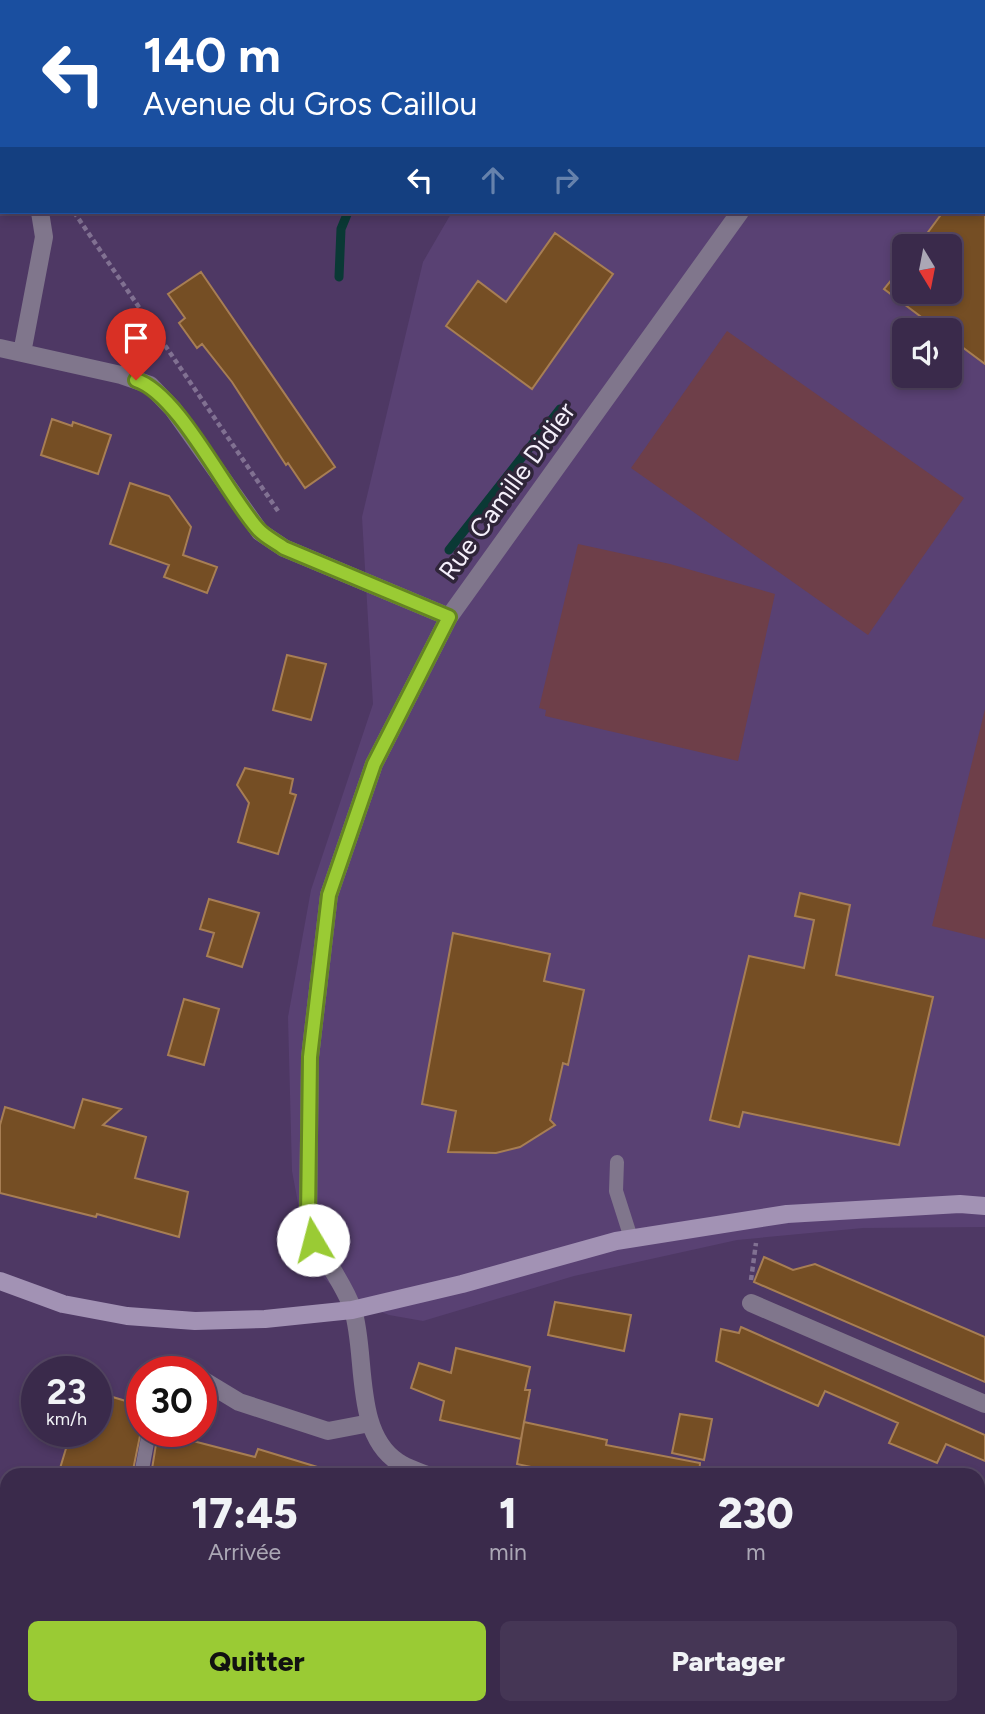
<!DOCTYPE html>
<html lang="fr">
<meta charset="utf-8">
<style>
:root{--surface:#3a2a4b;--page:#453655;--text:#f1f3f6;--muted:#aba7b5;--line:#544663;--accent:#9acb34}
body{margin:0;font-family:Figtree,sans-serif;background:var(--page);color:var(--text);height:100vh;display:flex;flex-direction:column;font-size:26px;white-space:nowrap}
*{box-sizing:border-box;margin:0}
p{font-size:23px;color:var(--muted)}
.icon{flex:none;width:38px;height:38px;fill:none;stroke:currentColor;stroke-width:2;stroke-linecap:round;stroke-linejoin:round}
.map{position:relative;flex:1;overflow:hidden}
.details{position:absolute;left:0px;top:1468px;width:985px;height:247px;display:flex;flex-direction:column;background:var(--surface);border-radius:21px 21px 0 0;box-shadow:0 4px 10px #0003,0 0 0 2px var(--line)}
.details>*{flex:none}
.top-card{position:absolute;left:0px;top:0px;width:985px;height:214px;box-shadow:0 4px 10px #0003,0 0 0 2px var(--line);background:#1a4fa0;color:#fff;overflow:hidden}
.needle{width:46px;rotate:170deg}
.tools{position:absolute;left:892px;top:234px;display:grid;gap:14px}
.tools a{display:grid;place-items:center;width:70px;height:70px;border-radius:10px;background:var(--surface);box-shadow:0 4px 10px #0003,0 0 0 2px var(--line);font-size:35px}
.speed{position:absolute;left:21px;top:1356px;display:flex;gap:14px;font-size:35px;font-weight:700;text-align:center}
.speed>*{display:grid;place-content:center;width:91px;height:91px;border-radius:50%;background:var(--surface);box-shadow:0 4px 10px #0003,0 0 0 2px var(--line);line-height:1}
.speed small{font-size:18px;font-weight:400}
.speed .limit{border:10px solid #d22;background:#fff;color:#111}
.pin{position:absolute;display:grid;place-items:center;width:60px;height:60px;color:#fff;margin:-72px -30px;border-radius:50% 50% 50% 0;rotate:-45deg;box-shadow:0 0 7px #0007}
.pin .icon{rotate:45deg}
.me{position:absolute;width:77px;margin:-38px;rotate:352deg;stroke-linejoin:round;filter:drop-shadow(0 0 5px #0008)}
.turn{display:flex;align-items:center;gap:24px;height:147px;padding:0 28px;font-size:32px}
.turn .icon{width:91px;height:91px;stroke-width:2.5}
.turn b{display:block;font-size:49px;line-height:60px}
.lanes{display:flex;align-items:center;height:66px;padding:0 28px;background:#0003;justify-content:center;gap:35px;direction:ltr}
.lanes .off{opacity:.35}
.eta{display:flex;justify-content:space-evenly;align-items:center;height:119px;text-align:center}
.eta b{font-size:42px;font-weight:800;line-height:49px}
.button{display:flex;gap:14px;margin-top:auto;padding:14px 28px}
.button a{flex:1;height:80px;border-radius:10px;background:var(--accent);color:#111;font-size:28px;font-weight:800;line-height:80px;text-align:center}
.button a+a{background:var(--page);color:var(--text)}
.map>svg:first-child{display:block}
.built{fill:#594173;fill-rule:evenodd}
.green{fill:#6e3f49}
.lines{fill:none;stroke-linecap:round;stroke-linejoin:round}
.stream{stroke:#0a3935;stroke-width:9}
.building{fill:#754e24;stroke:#a77e54;stroke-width:2}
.path{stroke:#817192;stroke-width:4.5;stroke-dasharray:5 3.5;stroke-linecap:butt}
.lane{stroke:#80768c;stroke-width:14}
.street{stroke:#80768c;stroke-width:18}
.secondary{stroke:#a292b4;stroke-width:18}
.route-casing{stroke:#648422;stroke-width:18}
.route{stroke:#9acb34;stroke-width:12}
.labels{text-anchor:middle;stroke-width:7;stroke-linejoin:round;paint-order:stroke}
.street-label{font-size:26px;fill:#f5f0fb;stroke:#2f2539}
</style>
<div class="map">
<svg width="985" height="1714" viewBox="0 0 985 1714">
<rect width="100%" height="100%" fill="#4e3864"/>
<path class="built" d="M418,0H985V1227L863,1228L737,1240L574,1276L423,1321L389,1315L359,1303L334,1288L319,1273L307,1251L292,1171L288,1017L311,890L373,704L362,517L423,262L452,212H984V2ZM905,247H950V292H905ZM905,331H950V376H905Z"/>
<path class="green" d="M727,331L964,498L868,635L631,468Z
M578,544L670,564L775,594L738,761L545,716L546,710L539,708Z
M985,709V939L932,926Z"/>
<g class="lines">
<path class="stream" d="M188,0L189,2
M339,277L341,229L348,212
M449,550L560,409"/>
</g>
<path class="building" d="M943,212H985V364L950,338V331H940L884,289L905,263V292H950V247H917Z
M555,233L613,274L532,389L446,326L478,281L506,302Z
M201,272L335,467L305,488L288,463L286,465L232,382L202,344L197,348L179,323L185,318L168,294Z
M52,419L72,426L73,422L111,435L98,474L41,455Z
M130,483L169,496L191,527L183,555L217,567L207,593L164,577L169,565L110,544Z
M287,655L326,664L311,720L273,710Z
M245,768L293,779L290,793L296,795L278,854L238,842L249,803L237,785Z
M800,893L850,905L836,975L933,997L899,1145L743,1112L739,1127L710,1120L749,956L804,968L814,920L795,916Z
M209,899L259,913L242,967L207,956L214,933L200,929Z
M453,933L550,954L544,981L584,990L568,1065L563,1063L550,1120L555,1125L520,1147L496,1153L448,1152L456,1111L422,1104Z
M184,999L219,1009L204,1065L168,1055Z
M83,1099L121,1109L103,1125L146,1137L135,1178L188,1192L179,1237L97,1214L96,1217L0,1193V1125L5,1107L74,1128Z
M764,1257L793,1270L815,1264L985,1337V1382L754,1282Z
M555,1302L631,1315L624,1351L548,1335Z
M741,1327L985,1435V1461L946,1444L937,1463L889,1443L898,1423L825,1391L818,1406L716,1361L721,1329L739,1333Z
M456,1348L530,1367L525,1390H530L521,1439L440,1420L444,1401L411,1388L419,1363L451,1373Z
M96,1392L139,1405L133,1422L142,1426L132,1475H58L71,1432H96Z
M680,1414L712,1419L704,1460L672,1453Z
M524,1422L607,1440L606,1445L700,1463L699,1475H568L517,1464Z
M158,1432L255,1457L258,1449L324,1469L323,1475H151Z"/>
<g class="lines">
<path class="path" d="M0,105L2,107
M74,212L278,511
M751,1280L756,1243"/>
<path class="lane" d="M443,0L445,2
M617,1162L616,1191L631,1238
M141,1475L149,1432
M89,1708L110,1714"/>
<path class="street" d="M892,2L893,0
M0,154L2,156
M0,348L121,375L150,385L173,409L260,532L284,548L449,617
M22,353L44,237L40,212
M751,1303L985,1404
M178,1365L190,1372
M201,1379L239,1402L328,1431L370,1423
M427,1475C418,1471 406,1468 398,1462C353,1433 367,1355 353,1310C342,1277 316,1253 308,1218L310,1057L329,895L374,764L449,617L740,212
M957,1708L971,1714"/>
<path class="secondary" d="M0,1281L63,1304L127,1316L195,1321L265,1319L352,1310L462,1284L616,1241L787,1214L960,1204L985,1206"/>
</g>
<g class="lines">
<g class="route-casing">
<path id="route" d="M136,380C179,394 225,492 258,529C265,537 276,542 284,548L449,617L374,764L329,895L310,1057L308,1218L313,1240"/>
</g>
<use href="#route" class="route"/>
</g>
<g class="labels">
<g class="street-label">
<text transform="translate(507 491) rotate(-54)" y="9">Rue Camille Didier</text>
</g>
</g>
</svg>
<div class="tools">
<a><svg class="needle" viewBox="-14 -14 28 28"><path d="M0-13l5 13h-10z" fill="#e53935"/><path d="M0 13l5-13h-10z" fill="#aba7b5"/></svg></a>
<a><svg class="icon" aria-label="sound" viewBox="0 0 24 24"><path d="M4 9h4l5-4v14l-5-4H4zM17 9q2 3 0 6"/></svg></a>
</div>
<div class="speed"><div>23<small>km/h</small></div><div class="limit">30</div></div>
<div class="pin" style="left:136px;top:380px;background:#d93025"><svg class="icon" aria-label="arrive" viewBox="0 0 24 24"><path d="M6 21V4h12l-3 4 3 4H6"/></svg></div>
<svg class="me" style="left:313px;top:1240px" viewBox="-20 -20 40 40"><circle r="19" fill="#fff"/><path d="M0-13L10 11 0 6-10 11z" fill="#9acb34"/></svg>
<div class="top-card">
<div class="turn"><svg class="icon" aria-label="left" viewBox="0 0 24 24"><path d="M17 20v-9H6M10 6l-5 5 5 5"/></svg><div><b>140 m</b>Avenue du Gros Caillou</div></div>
<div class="lanes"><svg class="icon" aria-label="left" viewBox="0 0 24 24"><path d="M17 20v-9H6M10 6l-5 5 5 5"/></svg><svg class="icon off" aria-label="ahead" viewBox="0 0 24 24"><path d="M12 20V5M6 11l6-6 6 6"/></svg><svg class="icon off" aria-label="right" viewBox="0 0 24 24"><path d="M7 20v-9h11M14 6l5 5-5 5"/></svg></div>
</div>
<section class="details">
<div class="eta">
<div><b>17:45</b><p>Arrivée</p></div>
<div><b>1</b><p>min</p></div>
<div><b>230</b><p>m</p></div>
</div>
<div class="button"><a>Quitter</a><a>Partager</a></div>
</section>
</div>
